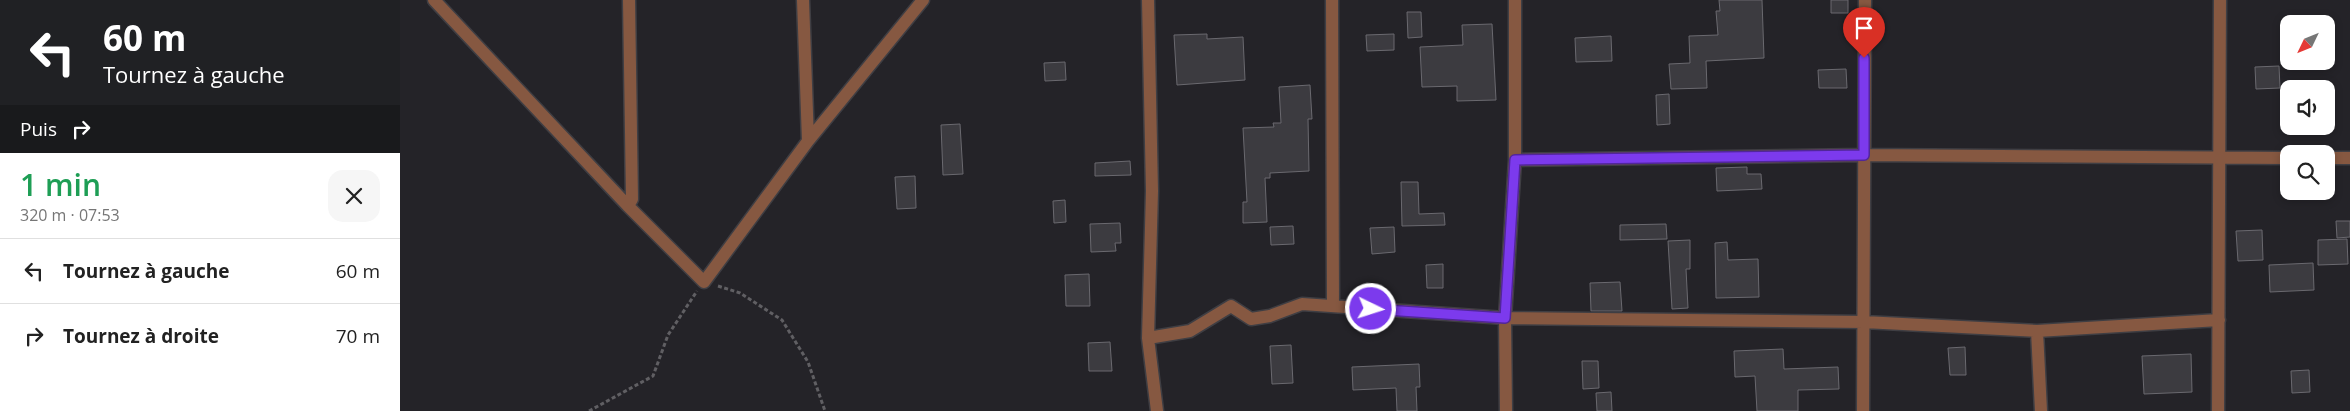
<!DOCTYPE html>
<html lang="fr">
<meta charset="utf-8">
<style>
:root{--surface:#fff;--page:#f6f6f6;--text:#222;--muted:#767676;--line:#e0e0e0}
body{margin:0;font-family:"Open Sans",sans-serif;background:var(--page);color:var(--text);height:100vh;display:flex;flex-direction:column;font-size:19px;white-space:nowrap}
*{box-sizing:border-box;margin:0}
p{font-size:16px;color:var(--muted)}
.icon{flex:none;width:28px;height:28px;fill:none;stroke:currentColor;stroke-width:2;stroke-linecap:round;stroke-linejoin:round}
.map{position:relative;flex:1;overflow:hidden}
.details{display:flex;flex-direction:column;background:var(--surface);width:400px}
.details>*{flex:none}
.guide{background:#202124;color:#fff;overflow:hidden}
.needle{width:32px;rotate:227deg}
.controls{position:absolute;left:1880px;top:15px;display:grid;gap:10px}
.controls a{display:grid;place-items:center;width:55px;height:55px;border-radius:10px;background:var(--surface);box-shadow:0 2px 8px #0003;font-size:25px}
.pin{position:absolute;display:grid;place-items:center;width:42px;height:42px;color:#fff;margin:-51px -21px;border-radius:50% 50% 50% 0;rotate:-45deg;box-shadow:0 0 5px #0007}
.pin .icon{rotate:45deg}
.me{position:absolute;width:55px;margin:-28px;rotate:94deg;stroke-linejoin:round;filter:drop-shadow(0 0 4px #0008)}
.turn{display:flex;align-items:center;gap:18px;height:105px;padding:0 20px;font-size:22px}
.turn .icon{width:65px;height:65px;stroke-width:2.5}
.turn b{display:block;font-size:35px;line-height:42px}
.then{display:flex;align-items:center;height:48px;padding:0 20px;background:#0003;gap:10px;font-size:19px}
.round{display:grid;place-items:center;flex:none;width:52px;height:52px;border-radius:15px;background:var(--page)}
.head{display:flex;align-items:center;justify-content:space-between;height:85px;padding:0 20px}
h1{font-size:30px;font-weight:600;line-height:38px;color:#1e9e55}
ul{padding:0;list-style:none}
li{display:flex;align-items:center;gap:15px;height:65px;padding:0 20px;border-top:1px solid var(--line)}
li div{flex:1}
li b{display:block;font-size:19px}
li em{font-style:normal}
main{display:flex;flex:1;min-height:0}
.map>svg:first-child{display:block}
.building{fill:#3c3b40;stroke:#6a696f}
.lines{fill:none;stroke-linecap:round;stroke-linejoin:round}
.street-casing{stroke:#3f3e43;stroke-width:15}
.path{stroke:#605f63;stroke-width:3;stroke-dasharray:4 2.5;stroke-linecap:butt}
.street{stroke:#865841;stroke-width:12}
.route-casing{stroke:#51269a;stroke-width:12}
.route{stroke:#7c3aed;stroke-width:9}
</style>
<main>
<section class="details">
<div class="guide">
<div class="turn"><svg class="icon" aria-label="left" viewBox="0 0 24 24"><path d="M17 20v-9H6M10 6l-5 5 5 5"/></svg><div><b>60 m</b>Tournez à gauche</div></div>
<div class="then">Puis<svg class="icon" aria-label="right" viewBox="0 0 24 24"><path d="M7 20v-9h11M14 6l5 5-5 5"/></svg></div>
</div>
<div class="head"><div><h1>1 min</h1><p>320 m · 07:53</p></div><a class="round"><svg class="icon" aria-label="close" viewBox="0 0 24 24"><path d="M6 6l12 12M18 6L6 18"/></svg></a></div>
<ul>
<li><svg class="icon" aria-label="left" viewBox="0 0 24 24"><path d="M17 20v-9H6M10 6l-5 5 5 5"/></svg><div><b>Tournez à gauche</b></div><em>60 m</em></li>
<li><svg class="icon" aria-label="right" viewBox="0 0 24 24"><path d="M7 20v-9h11M14 6l5 5-5 5"/></svg><div><b>Tournez à droite</b></div><em>70 m</em></li>
</ul>
</section>
<div class="map">
<svg width="1950" height="411" viewBox="0 0 1950 411">
<rect width="100%" height="100%" fill="#242328"/>
<path class="building" d="M1319,0H1362L1364,58L1306,61L1307,88L1271,89L1269,64L1290,63L1289,36L1318,35L1316,11H1320Z
M1431,0H1448V13H1431Z
M1007,12H1021L1022,37L1008,38Z
M1092,24L1096,100L1057,101V86L1022,87L1020,47L1063,45L1062,25Z
M807,34V39L843,37L845,80L777,85L774,35Z
M994,34V50L967,51L966,35Z
M1211,36L1212,61L1176,62L1175,38Z
M665,62L666,80L645,81L644,63Z
M1879,66L1880,88L1856,89L1855,67Z
M1446,69L1447,88H1419L1418,70Z
M910,85L912,119H908L909,171L870,173V178H865L867,222L843,223V202H847L843,128L874,127L873,123H881L879,87Z
M1269,94L1270,124L1257,125L1256,95Z
M560,124L563,174L543,175L541,125Z
M730,161L731,175L695,176V163Z
M1347,167V174H1361L1362,189L1317,191L1316,168Z
M515,176L516,208L497,209L495,177Z
M1001,182H1018L1019,214L1044,213L1045,225L1002,226Z
M665,200L666,222L654,223L653,201Z
M1936,221H1950V237L1937,238Z
M720,223L721,243H715L716,251L691,252L690,224Z
M1266,224L1267,239L1220,240V225Z
M893,226L894,244L871,245L870,227Z
M994,227L995,252L972,254L970,228Z
M1862,230L1863,260L1838,261L1836,231Z
M1947,239L1948,264L1918,265V240Z
M1290,240V269H1286L1288,308L1272,309L1268,241Z
M1327,242L1328,260L1358,259L1359,297L1316,298L1315,243Z
M1913,263L1914,290L1870,292L1869,265Z
M1043,264V288H1027L1026,265Z
M689,274L690,306H666L665,275Z
M1220,282L1222,311H1191L1190,283Z
M710,342L712,371H689L688,343Z
M891,345L893,383L872,384L870,346Z
M1565,347L1566,375H1550L1548,348Z
M1383,349L1384,369L1438,367L1439,389L1398,390V411H1357L1355,376L1335,377L1334,351Z
M1791,354L1792,392L1744,394L1742,356Z
M1182,361H1198L1199,388L1183,389Z
M1019,364L1020,387H1016L1017,411H997L996,388L953,390L952,367Z
M1909,370L1910,392L1892,393L1891,371Z
M1211,392L1212,411H1197L1196,393Z"/>
<g class="lines">
<g class="street-casing">
<path id="street" d="M34,0L228,206L304,282L408,141L523,0
M403,0L408,141
M748,0L752,191L748,338L757,411
M932,0L933,306
M1926,158H1950
M1115,160L1464,155L1889,158
M228,206L232,199L229,0
M1637,331L1641,411
M748,338L790,331L831,306L851,319L870,316L902,304L1105,318L1464,322L1637,331L1819,320
M1106,411L1105,318L1115,160V0
M1463,411L1465,0
M1818,411L1820,0"/>
</g>
<path class="path" d="M318,286L340,293L382,320L408,362L425,411
M189,411L253,376L268,335L297,291"/>
<use href="#street" class="street"/>
</g>
<g class="lines">
<g class="route-casing">
<path id="route" d="M971,309L1105,318L1115,160L1464,155V58"/>
</g>
<use href="#route" class="route"/>
</g>
</svg>
<div class="controls">
<a><svg class="needle" viewBox="-14 -14 28 28"><path d="M0-13l5 13h-10z" fill="#e53935"/><path d="M0 13l5-13h-10z" fill="#767676"/></svg></a>
<a><svg class="icon" aria-label="sound" viewBox="0 0 24 24"><path d="M4 9h4l5-4v14l-5-4H4zM17 9q2 3 0 6"/></svg></a>
<a><svg class="icon" aria-label="search" viewBox="0 0 24 24"><circle cx="10" cy="10" r="6"/><path d="M15 15l6 6"/></svg></a>
</div>
<div class="pin" style="left:1464px;top:58px;background:#d93025"><svg class="icon" aria-label="arrive" viewBox="0 0 24 24"><path d="M6 21V4h12l-3 4 3 4H6"/></svg></div>
<svg class="me" style="left:971px;top:309px" viewBox="-20 -20 40 40"><circle r="17" fill="#7c3aed" stroke="#fff" stroke-width="3"/><path d="M0-11L8 9 0 5-8 9z" fill="#fff"/></svg>
</div>
</main>
